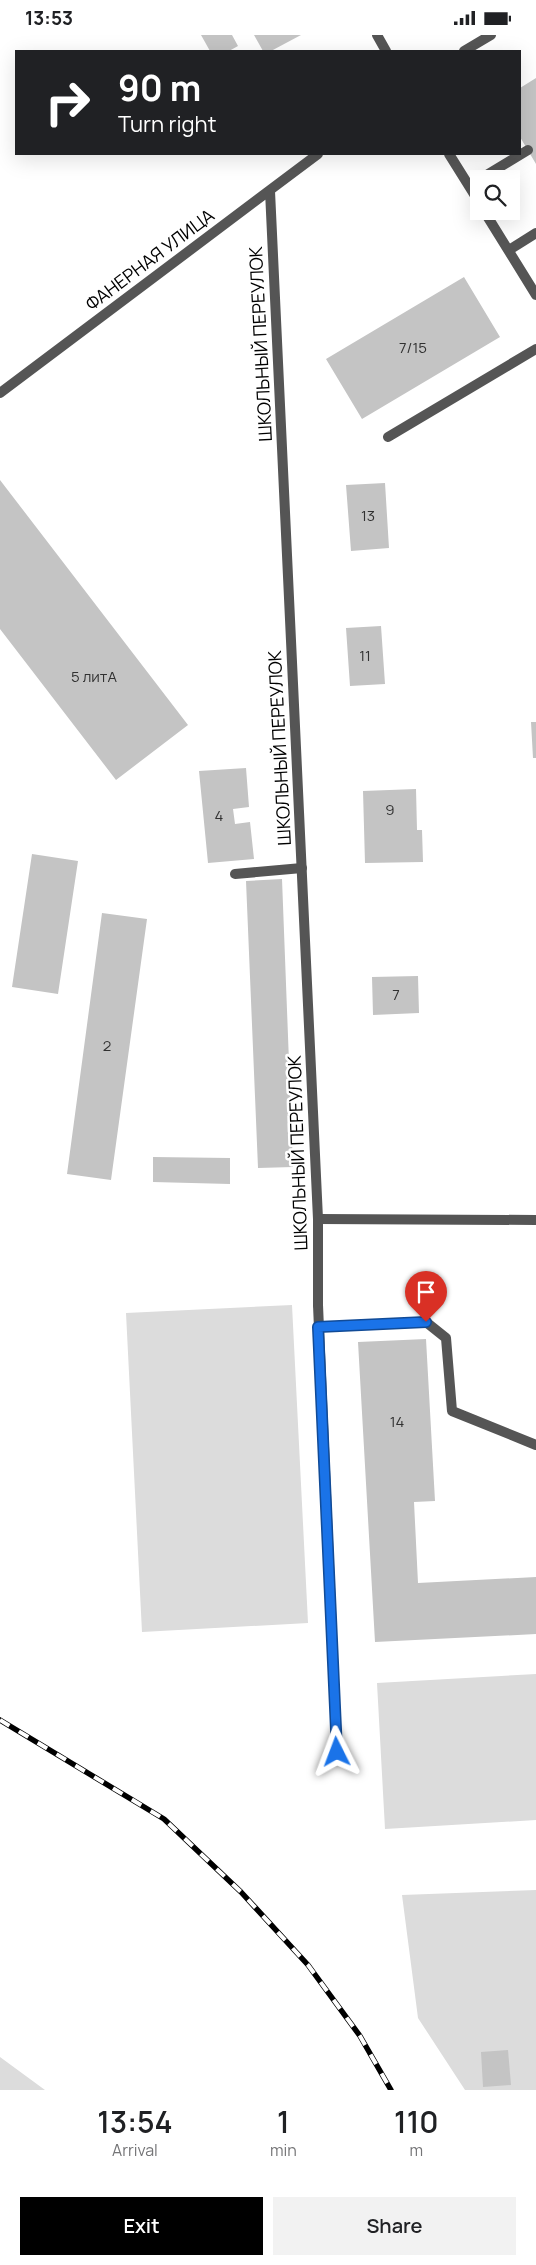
<!DOCTYPE html>
<meta charset="utf-8">
<style>
:root{--surface:#fff;--page:#f2f2f2;--text:#202124;--muted:#757577;--accent:#000}
body{margin:0;font-family:Manrope,sans-serif;background:var(--page);color:var(--text);height:100vh;display:flex;flex-direction:column;font-size:19px;white-space:nowrap}
*{box-sizing:border-box;margin:0}
p{font-size:16px;color:var(--muted)}
.icon{flex:none;width:28px;height:28px;fill:none;stroke:currentColor;stroke-width:2;stroke-linecap:round;stroke-linejoin:round}
.map{position:relative;height:2055px;overflow:hidden}
.details{display:flex;flex-direction:column;background:var(--surface);flex:1}
.details>*{flex:none}
.guide{position:absolute;left:15px;top:15px;width:506px;height:105px;border-radius:0px;box-shadow:0 5px 20px #0002;background:#202124;color:#fff;overflow:hidden}
.fabs{position:absolute;left:470px;top:135px;display:grid;gap:10px}
.fabs a{display:grid;place-items:center;width:50px;height:50px;border-radius:0px;background:var(--surface);box-shadow:0 5px 20px #0002;font-size:25px}
.pin{position:absolute;display:grid;place-items:center;width:42px;height:42px;color:#fff;margin:-51px -21px;border-radius:50% 50% 50% 0;rotate:-45deg;box-shadow:0 0 5px #0007}
.pin .icon{rotate:45deg}
.me{position:absolute;width:55px;margin:-28px;rotate:357deg;stroke-linejoin:round;filter:drop-shadow(0 0 4px #0008)}
.turn{display:flex;align-items:center;gap:18px;height:105px;padding:0 20px;font-size:22px}
.turn .icon{width:65px;height:65px;stroke-width:2.5}
.turn b{display:block;font-size:35px;line-height:42px}
.eta{display:flex;justify-content:space-evenly;align-items:center;height:85px;text-align:center}
.eta b{font-size:30px;font-weight:600;line-height:35px}
.cta{display:flex;gap:10px;margin-top:auto;padding:10px 20px}
.cta a{flex:1;height:58px;border-radius:0px;background:var(--accent);color:#fff;font-size:20px;font-weight:600;line-height:58px;text-align:center}
.cta a+a{background:var(--page);color:var(--text)}
.status{display:flex;justify-content:space-between;align-items:center;height:35px;padding:0 25px;background:var(--surface);direction:ltr}
.status svg{height:14px;fill:currentColor}
.map>svg:first-child{display:block}
.green{fill:#dcdcdc}
.building{fill:#c4c4c4}
.lines{fill:none;stroke-linecap:round;stroke-linejoin:round}
.service{stroke:#555;stroke-width:10}
.minor{stroke:#555;stroke-width:10}
.tertiary{stroke:#555;stroke-width:10}
.rail-casing{stroke:#000;stroke-width:5.5}
.rail{stroke:#fff;stroke-width:4;stroke-dasharray:11;stroke-linecap:butt}
.route-casing{stroke:#114b97;stroke-width:12}
.route{stroke:#1a73e8;stroke-width:9}
.labels{text-anchor:middle;stroke-width:5;stroke-linejoin:round;paint-order:stroke}
.number-label{font-size:15px;fill:#313131}
.street-label{font-size:18px;fill:#000;stroke:#fff}
</style>
<div class="status"><b>13:53</b><svg viewBox="0 0 49 12"><path d="M0 12V9h3v3zM5 12V6h3v6zM10 12V3h3v9zM15 12V0h3v12zM26 1h20v11H26zM47 4h2v5h-2z"/></svg></div>
<div class="map">
<svg width="536" height="2055" viewBox="0 0 536 2055">
<rect width="100%" height="100%" fill="#fff"/>
<path class="green" d="M292,1270L308,1588L142,1597L126,1278Z
M536,1639V1785L385,1794L377,1648Z
M536,1855V2055H465L418,1983L402,1860Z
M0,2022L45,2055H0Z"/>
<path class="building" d="M201,0H232L238,11L229,16H210Z
M254,0H301L271,16H263Z
M536,43V129L520,102V53Z
M464,242L500,302L362,384L326,324Z
M0,445L188,690L116,745L0,594Z
M385,448L389,513L351,516L346,450Z
M381,591L385,649L350,651L346,593Z
M531,687H536V723H533Z
M246,733L249,772L233,774L235,789L250,787L254,824L208,828L199,736Z
M416,754L417,795H422L423,827L365,828L363,756Z
M32,819L78,826L58,959L12,952Z
M282,844L293,1132L258,1133L246,846Z
M102,878L147,884L111,1145L67,1139Z
M418,941L419,978L373,980L372,942Z
M153,1122L230,1123V1149L153,1147Z
M426,1304L435,1466L414,1467L418,1548L536,1542V1599L375,1607L358,1307Z
M508,2015L511,2050L483,2052L481,2017Z"/>
<g class="lines">
<path class="service" d="M480,144L528,115
M509,215L536,198
M388,402L536,314
M235,839L302,833
M318,1184L536,1185
M318,1270L337,1717
M318,1292L426,1287L446,1303L452,1376L536,1410"/>
<path class="minor" d="M449,119L479,167
M270,156L318,1184V1270
M484,176L536,260
M0,358L318,119"/>
<path class="tertiary" d="M377,0L386,16
M464,16L491,0"/>
<g class="rail-casing">
<path id="rail" d="M0,1685L164,1784L241,1857L308,1930L360,2001L391,2055"/>
</g>
<use href="#rail" class="rail"/>
</g>
<g class="lines">
<g class="route-casing">
<path id="route" d="M337,1717L318,1292L426,1287"/>
</g>
<use href="#route" class="route"/>
</g>
<g class="labels">
<g class="number-label">
<text x="413" y="318">7/15</text>
<text x="368" y="486">13</text>
<text x="365" y="626">11</text>
<text x="94" y="647">5 литА</text>
<text x="390" y="780">9</text>
<text x="219" y="786">4</text>
<text x="396" y="965">7</text>
<text x="107" y="1016">2</text>
<text x="397" y="1392">14</text>
</g>
<g class="street-label">
<text transform="translate(150 225) rotate(-37)" y="6">ФАНЕРНАЯ УЛИЦА</text>
<text transform="translate(261 309) rotate(-93)" y="6">ШКОЛЬНЫЙ ПЕРЕУЛОК</text>
<text transform="translate(280 713) rotate(-93)" y="6">ШКОЛЬНЫЙ ПЕРЕУЛОК</text>
<text transform="translate(298 1118) rotate(-92)" y="6">ШКОЛЬНЫЙ ПЕРЕУЛОК</text>
</g>
</g>
</svg>
<div class="fabs">
<a><svg class="icon" aria-label="search" viewBox="0 0 24 24"><circle cx="10" cy="10" r="6"/><path d="M15 15l6 6"/></svg></a>
</div>
<div class="pin" style="left:426px;top:1287px;background:#d93025"><svg class="icon" aria-label="arrive" viewBox="0 0 24 24"><path d="M6 21V4h12l-3 4 3 4H6"/></svg></div>
<svg class="me" style="left:337px;top:1717px" viewBox="-20 -20 40 40"><path d="M0-17L14 15 0 8-14 15z" fill="#1a73e8" stroke="#fff" stroke-width="4"/></svg>
<div class="guide">
<div class="turn"><svg class="icon" aria-label="right" viewBox="0 0 24 24"><path d="M7 20v-9h11M14 6l5 5-5 5"/></svg><div><b>90 m</b>Turn right</div></div>
</div>
</div>
<section class="details">
<div class="eta">
<div><b>13:54</b><p>Arrival</p></div>
<div><b>1</b><p>min</p></div>
<div><b>110</b><p>m</p></div>
</div>
<div class="cta"><a>Exit</a><a>Share</a></div>
</section>
